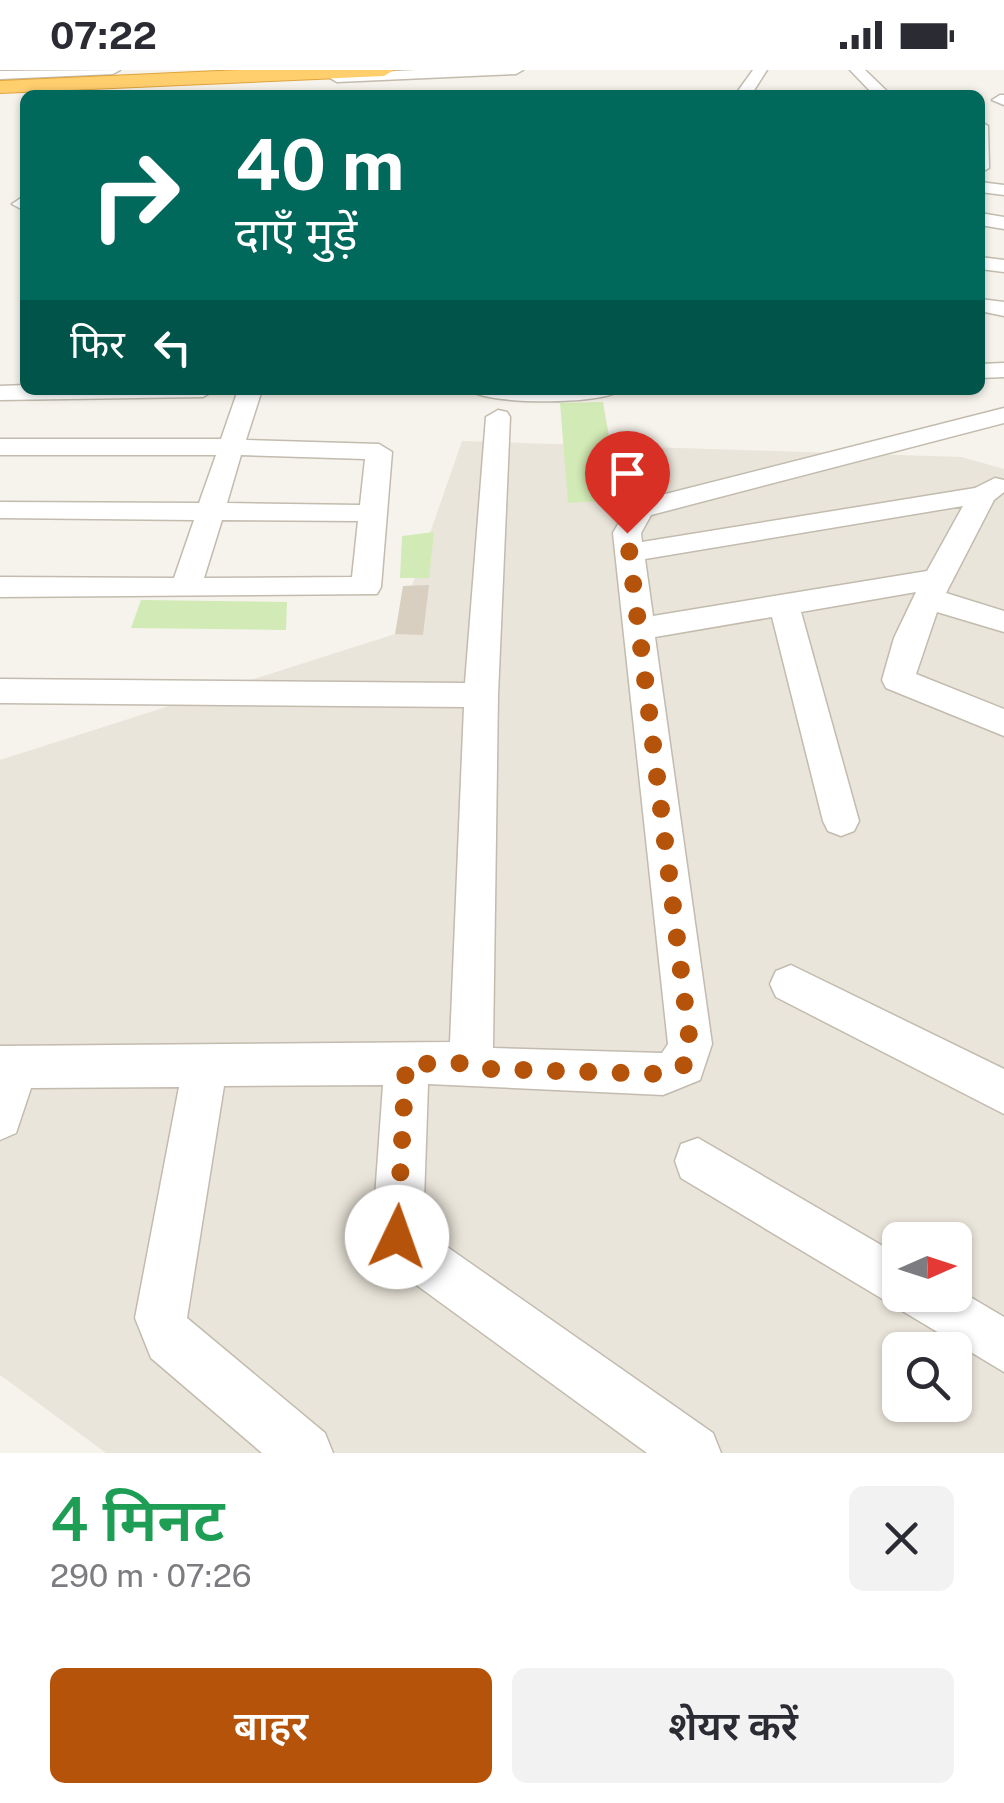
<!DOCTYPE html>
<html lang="hi">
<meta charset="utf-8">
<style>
:root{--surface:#fff;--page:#f2f2f3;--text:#2b2b33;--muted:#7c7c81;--accent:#b45309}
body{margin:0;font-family:"Public Sans","Noto Sans Devanagari",sans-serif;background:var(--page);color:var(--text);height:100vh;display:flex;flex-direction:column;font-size:38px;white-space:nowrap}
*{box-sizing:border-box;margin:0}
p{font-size:32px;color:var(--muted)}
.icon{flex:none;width:55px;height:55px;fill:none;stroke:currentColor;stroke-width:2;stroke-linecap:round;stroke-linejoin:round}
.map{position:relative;height:1383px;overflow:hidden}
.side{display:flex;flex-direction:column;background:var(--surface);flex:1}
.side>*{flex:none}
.guide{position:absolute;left:20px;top:20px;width:965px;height:305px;border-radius:15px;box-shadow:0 2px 8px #0004;background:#00695c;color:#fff;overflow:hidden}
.needle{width:65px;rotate:87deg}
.tools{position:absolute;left:882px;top:1152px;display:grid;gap:20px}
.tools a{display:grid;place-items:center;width:90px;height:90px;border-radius:15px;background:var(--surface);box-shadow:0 2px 8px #0004;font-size:50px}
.pin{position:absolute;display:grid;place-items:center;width:85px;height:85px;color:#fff;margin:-102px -42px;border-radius:50% 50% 50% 0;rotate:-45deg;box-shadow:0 0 10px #0007}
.pin .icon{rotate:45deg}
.me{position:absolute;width:110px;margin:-55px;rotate:3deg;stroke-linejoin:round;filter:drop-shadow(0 0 8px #0008)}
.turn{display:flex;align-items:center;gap:35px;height:210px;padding:0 50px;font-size:45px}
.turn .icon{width:130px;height:130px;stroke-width:2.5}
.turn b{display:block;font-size:70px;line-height:85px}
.then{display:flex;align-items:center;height:95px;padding:0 50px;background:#0003;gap:20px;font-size:38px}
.round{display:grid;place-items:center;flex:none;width:105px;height:105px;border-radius:15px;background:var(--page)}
.headline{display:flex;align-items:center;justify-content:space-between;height:170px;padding:0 50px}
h1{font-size:60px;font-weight:600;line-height:75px;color:#1e9e55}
.action{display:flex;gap:20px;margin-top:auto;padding:20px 50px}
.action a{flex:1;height:115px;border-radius:15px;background:var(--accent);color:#fff;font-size:40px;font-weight:600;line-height:115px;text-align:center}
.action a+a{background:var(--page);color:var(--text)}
.status{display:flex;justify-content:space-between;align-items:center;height:70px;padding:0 50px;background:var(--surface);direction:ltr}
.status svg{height:28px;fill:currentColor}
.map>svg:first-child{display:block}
.residential{fill:#eae5da;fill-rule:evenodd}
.green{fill:#d2eab5}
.building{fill:#d8cfc1}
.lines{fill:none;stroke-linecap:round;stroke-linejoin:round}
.minor-casing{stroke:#c2bbae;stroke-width:3}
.highway-casing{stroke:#e0a43c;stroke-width:2}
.minor{fill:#fff;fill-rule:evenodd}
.highway{fill:#ffcf6e;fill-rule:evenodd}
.route{stroke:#b45309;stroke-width:18;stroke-dasharray:0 32.4}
</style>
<div class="status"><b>07:22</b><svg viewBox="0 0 49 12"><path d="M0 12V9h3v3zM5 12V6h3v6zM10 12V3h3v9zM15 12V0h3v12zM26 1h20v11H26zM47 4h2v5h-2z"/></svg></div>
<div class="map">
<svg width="1004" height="1383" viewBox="0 0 1004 1383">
<rect width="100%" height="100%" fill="#f6f3ec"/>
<path class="residential" d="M462,371L962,387L1004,399V1383H106L0,1305V690L395,564ZM900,1170H955V1225H900ZM900,1280H955V1335H900Z"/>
<path class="green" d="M603,332L620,430L568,433L560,333Z
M434,462L429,508H400L402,466Z
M141,530L287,532L286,560L131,558Z"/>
<path class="building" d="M429,515L423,565L395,564L403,516Z"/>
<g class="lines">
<g class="minor-casing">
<path id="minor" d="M120,0L113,4L0,9V1Z
M417,0H523L516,4L337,12L330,8L337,4Z
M753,0H767L751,25H735Z
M850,0H865L891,25H874Z
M1000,25H1004V35L992,30Z
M980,51L988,56L989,98L980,103Z
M980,112L1004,115V125L980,122Z
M21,128L25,129V141L12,134Z
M980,143L1004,147V159L980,155Z
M980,187L1004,190V202L980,199Z
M980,229L1004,232V246L980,241Z
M1004,293V307L980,308V294Z
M25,315V320H215L203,327L0,330V316Z
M238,320H262L246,370L379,374L392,382L381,517L377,524L0,527V507L174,508L194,450L0,448V432L199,433L216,385H0V369H221ZM241,385L365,389L360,435L227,433ZM222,450L358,451L352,507L204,508Z
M470,320H620C605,335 485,335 470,320Z
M1004,338V353L651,445L641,463L642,472L975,418L995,408L1004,410V422L994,430L946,523L1004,541V562L937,542L916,604L1004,639V666L886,618L882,610L894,568L916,522L801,542L859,751L854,761L841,766L828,761L823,751L772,547L655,567L712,974L700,1010L663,1025L428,1014L423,1160L713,1363L721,1383H647L385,1192L373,1155L383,1015L224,1016L187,1248L325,1363L333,1383H262L151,1288L135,1248L179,1017L31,1018L16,1063L0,1070V976L450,972L464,637L0,633V609L465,613L486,347L498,340L507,342L510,347L498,625L493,978L662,983L668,974L613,463L630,433ZM963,436L927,501L653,546L645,489Z
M791,895L1004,999V1044L776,927L770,914L776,901Z
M698,1068L900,1186V1225H955V1218L1004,1247V1302L681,1108L675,1091L681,1074Z"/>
</g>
<g class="highway-casing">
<path id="highway" d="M240,0H394L384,6L0,23V11Z"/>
</g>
<use href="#minor" class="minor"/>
<use href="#highway" class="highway"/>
</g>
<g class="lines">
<path class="route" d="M397,1167L406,994L471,993L491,999L663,1004L684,995L690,974L627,463"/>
</g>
</svg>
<div class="tools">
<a><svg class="needle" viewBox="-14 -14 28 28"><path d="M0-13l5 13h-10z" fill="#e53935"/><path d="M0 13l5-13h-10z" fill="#7c7c81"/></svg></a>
<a><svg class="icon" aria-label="search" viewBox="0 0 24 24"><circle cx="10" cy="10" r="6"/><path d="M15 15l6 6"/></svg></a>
</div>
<div class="pin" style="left:627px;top:463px;background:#d93025"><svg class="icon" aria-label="arrive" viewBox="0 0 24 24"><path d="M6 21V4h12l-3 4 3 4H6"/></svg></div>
<svg class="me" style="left:397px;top:1167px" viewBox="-20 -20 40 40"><circle r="19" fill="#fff"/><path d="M0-13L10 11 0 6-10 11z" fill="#b45309"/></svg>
<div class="guide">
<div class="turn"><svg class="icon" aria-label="right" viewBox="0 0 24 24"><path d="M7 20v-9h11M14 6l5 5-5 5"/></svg><div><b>40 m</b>दाएँ मुड़ें</div></div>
<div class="then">फिर<svg class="icon" aria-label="left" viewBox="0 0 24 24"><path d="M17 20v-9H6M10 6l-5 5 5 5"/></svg></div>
</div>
</div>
<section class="side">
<div class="headline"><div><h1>4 मिनट</h1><p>290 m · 07:26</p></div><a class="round"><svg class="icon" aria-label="close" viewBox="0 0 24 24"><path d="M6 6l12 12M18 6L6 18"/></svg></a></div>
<div class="action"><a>बाहर</a><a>शेयर करें</a></div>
</section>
